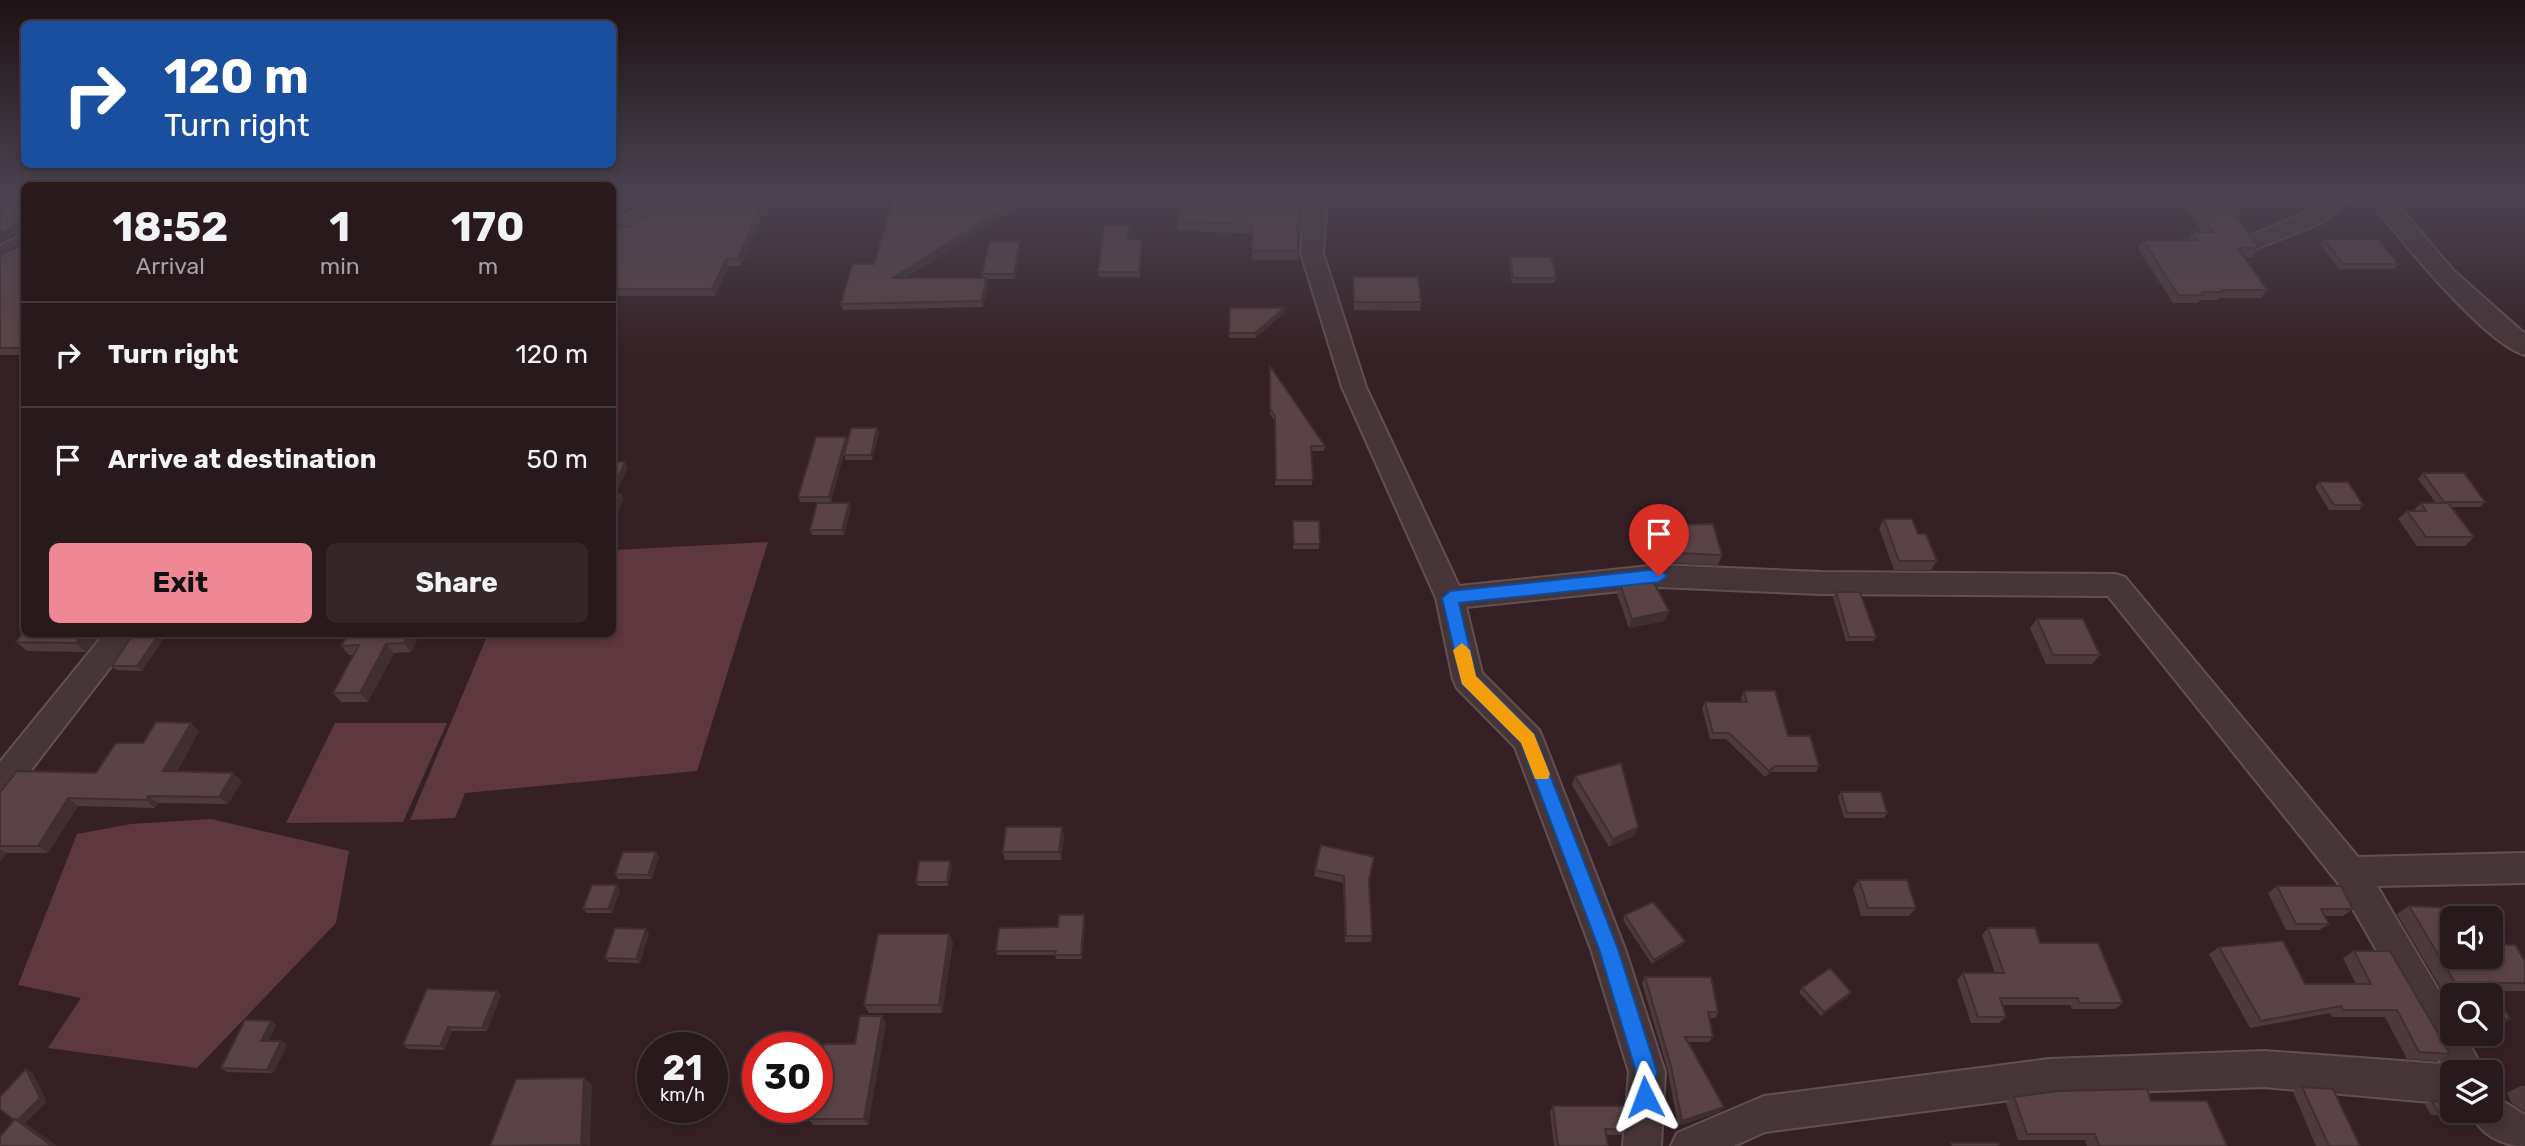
<!DOCTYPE html>
<style>
:root{--surface:#28191c;--page:#342629;--text:#f1f3f6;--muted:#a5a0a3;--line:#44383b;--accent:#ef8794}
body{margin:0;font-family:Rubik,sans-serif;background:var(--page);color:var(--text);height:100vh;display:flex;flex-direction:column;font-size:26px;white-space:nowrap}
*{box-sizing:border-box;margin:0}
p{font-size:23px;color:var(--muted)}
.icon{flex:none;width:38px;height:38px;fill:none;stroke:currentColor;stroke-width:2;stroke-linecap:round;stroke-linejoin:round}
.map{position:relative;flex:1;overflow:hidden}
.details{position:absolute;left:21px;top:182px;width:595px;height:455px;display:flex;flex-direction:column;background:var(--surface);border-radius:10px;box-shadow:0 4px 10px #0003,0 0 0 2px var(--line)}
.details>*{flex:none}
.top-card{position:absolute;left:21px;top:21px;width:595px;height:147px;border-radius:10px;box-shadow:0 4px 10px #0003,0 0 0 2px var(--line);background:#1a4fa0;color:#fff;overflow:hidden}
.tools{position:absolute;left:2440px;top:906px;display:grid;gap:14px}
.tools a{display:grid;place-items:center;width:63px;height:63px;border-radius:10px;background:var(--surface);box-shadow:0 4px 10px #0003,0 0 0 2px var(--line);font-size:35px}
.speed{position:absolute;left:637px;top:1032px;display:flex;gap:14px;font-size:35px;font-weight:700;text-align:center}
.speed>*{display:grid;place-content:center;width:91px;height:91px;border-radius:50%;background:var(--surface);box-shadow:0 4px 10px #0003,0 0 0 2px var(--line);line-height:1}
.speed small{font-size:18px;font-weight:400}
.speed .limit{border:10px solid #d22;background:#fff;color:#111}
.pin{position:absolute;display:grid;place-items:center;width:60px;height:60px;color:#fff;margin:-72px -30px;border-radius:50% 50% 50% 0;rotate:-45deg;box-shadow:0 0 7px #0007}
.pin .icon{rotate:45deg}
.me{position:absolute;width:77px;margin:-38px;rotate:357deg;stroke-linejoin:round;filter:drop-shadow(0 0 5px #0008)}
.turn{display:flex;align-items:center;gap:24px;height:147px;padding:0 28px;font-size:32px}
.turn .icon{width:91px;height:91px;stroke-width:2.5}
.turn b{display:block;font-size:49px;line-height:60px}
.eta{display:flex;justify-content:space-evenly;align-items:center;height:119px;text-align:center}
.eta b{font-size:42px;font-weight:700;line-height:49px}
.primary-button{display:flex;gap:14px;margin-top:auto;padding:14px 28px}
.primary-button a{flex:1;height:80px;border-radius:10px;background:var(--accent);color:#111;font-size:28px;font-weight:700;line-height:80px;text-align:center}
.primary-button a+a{background:var(--page);color:var(--text)}
ul{padding:0;list-style:none}
li{display:flex;align-items:center;gap:21px;height:105px;padding:0 28px;border-top:2px solid var(--line)}
li div{flex:1}
li b{display:block;font-size:26px}
li em{font-style:normal}
.map>svg:first-child{display:block}
.water{fill:#5d383e}
.lines{fill:none;stroke-linecap:round;stroke-linejoin:round}
.street-casing{stroke:#614f51;stroke-width:4}
.street{fill:#463537;fill-rule:evenodd}
.wall{fill:#4d3a3c}
.shaded-wall{fill:#3f2f31}
.building{fill:#5a4346;stroke:#3f2f31;stroke-width:2}
.route{fill:#1a73e8;stroke:#114b97;stroke-width:2}
.slow{fill:#f59e0b}
</style>
<div class="map">
<svg width="2525" height="1146" viewBox="0 0 2525 1146">
<rect width="100%" height="100%" fill="#352125"/>
<path class="water" d="M768,542L697,771L465,793L455,818L410,820L488,634H612L613,550Z
M335,723H447L403,822L286,823Z
M211,819L349,851L336,923L197,1068L48,1048L81,998L18,985L77,834L131,824Z"/>
<g class="lines">
<g class="street-casing">
<path id="street" d="M666,195H694L691,200L630,231L622,233L612,228L614,221Z
M1305,195H1327L1323,253L1366,387L1459,586L1659,565L1821,572L2115,574L2125,577L2358,857L2525,853V883L2377,886L2452,1013V1034H2464L2485,1073H2452V1104L2264,1087L2049,1095L1765,1132L1734,1146H1671L1677,1133L1764,1096L2049,1059L2264,1051L2442,1064L2338,883L2108,596L1821,594L1659,587L1466,607L1482,673L1539,730L1543,739L1625,949L1665,1072L1661,1146H1623L1629,1072L1591,949L1515,747L1457,688L1453,679L1436,598L1342,387L1301,253Z
M2330,195H2355L2321,223L2258,248L2250,246L2247,241L2250,236L2305,213Z
M2367,195H2389L2454,271L2525,334V355C2484,344 2393,232 2367,195Z
M24,234V251L0,263V246Z
M104,634H136L11,796L0,800V762Z
M2490,1093L2525,1115V1146C2501,1146 2479,1134 2470,1111H2490Z"/>
</g>
<use href="#street" class="street"/>
</g>
<path class="wall" d="M942,195L940,203H1012L1013,210L905,278H983L982,274L1020,241V246L1015,279H986L988,285L983,307L843,310L841,304L874,264Z
M1302,195L1300,232H1298V260H1252V234L1177,230V221Z
M2184,195H2220L2259,248L2253,257H2244L2267,290L2261,298H2219L2217,300H2200L2198,303H2173L2138,248L2143,240H2187L2192,232H2202L2181,200Z
M24,201V355H0V255L19,246V233L3,211Z
M768,202L741,266H729L715,296H612V227H629L694,208Z
M1129,230L1128,239H1142L1140,277H1099L1098,272Z
M2324,239L2398,264L2394,269H2339L2320,244Z
M1510,257L1556,278L1554,283H1512L1509,262Z
M1353,277L1421,302L1420,311L1354,310Z
M1230,308H1284V313L1255,338H1229Z
M1270,366L1325,446L1324,451H1312V485H1275V421L1270,414Z
M877,428L879,433L872,460H846L844,455Z
M846,437L847,442L831,502H800L798,497Z
M2423,473L2485,502L2480,507H2451L2474,537L2465,546H2417L2398,519L2407,511H2413L2421,503H2436L2418,479Z
M2319,482L2363,505L2359,510H2329L2315,487Z
M849,503L851,508L844,535H812L810,530Z
M1884,519L1918,534L1937,561L1931,570H1894L1879,528Z
M1293,521H1319V549H1293Z
M1667,525L1722,555L1718,565L1673,563L1664,535Z
M1620,584L1669,611L1665,621L1629,628L1617,594Z
M1836,592L1876,637L1873,641H1846L1833,597Z
M2037,619L2100,655L2092,664H2046L2030,628Z
M101,634L86,652L27,651L16,642Z
M133,634H160L164,638L142,671L117,670L112,666Z
M420,634L411,652L394,653L368,702H341L333,693L354,655H349L341,646Z
M1744,691L1819,766L1816,772H1771L1765,777L1726,739H1710L1702,708L1705,702H1742L1741,698Z
M199,731L177,772L242,781L228,804L158,803L155,808L78,806L48,853H6L0,862V791L96,773L143,743Z
M1575,776L1638,827L1634,836L1609,847L1572,785Z
M1841,792L1887,813L1884,818H1844L1838,797Z
M1064,836L1061,860H1005L1003,852Z
M656,852L659,857L652,879H618L615,874Z
M1374,857L1369,882L1372,936L1371,942H1345L1343,883L1314,876L1315,870Z
M952,866L948,886H918L916,882Z
M1859,880L1916,908L1909,916H1861L1853,888Z
M2277,886L2353,909L2343,916H2325L2329,924L2319,930H2286L2268,893Z
M620,890L612,913H587L583,909Z
M2409,906L2452,957L2525,961V991H2495L2510,1019L2496,1026H2490V996H2452V1007L2397,914Z
M1625,915L1682,945L1652,964L1623,920Z
M1085,920L1082,959H1056L1055,955H997L996,951L1058,927Z
M1988,928L2040,943L2123,1003L2115,1009H2072L2070,1005H2002L2006,1017L1999,1023H1971L1957,980L1963,973H1995L1982,935Z
M649,933L640,963L609,962L605,958Z
M953,942L942,1013H869L864,1005Z
M2219,947L2305,984H2356L2343,958L2354,951L2450,1054L2437,1061L2407,1059L2385,1017H2332L2330,1013L2250,1028L2209,954Z
M1645,977L1718,1012L1715,1018H1709L1713,1037L1709,1042H1688L1720,1112L1678,1126L1668,1071L1642,983Z
M1802,988L1848,996L1821,1016L1799,992Z
M501,995L487,1031H452L444,1050L408,1049L403,1045Z
M271,1021L276,1025L268,1041H281L287,1045L273,1073L227,1072L221,1068Z
M886,1023L868,1125H813L808,1119L855,1044Z
M2521,1086H2525V1112L2512,1104L2507,1093Z
M2302,1087L2360,1146H2316L2293,1092Z
M2014,1097L2151,1101L2227,1146H2087L2085,1140H2018L2006,1103Z
M2432,1101L2470,1112L2463,1116L2431,1115L2425,1104Z
M1553,1106L1625,1129L1621,1135H1606L1608,1146H1554L1550,1112Z"/>
<path class="shaded-wall" d="M766,195L768,202L741,266L738,259Z
M939,195H942L938,210L937,203Z
M1012,203L1013,210L895,285L893,278Z
M17,224L23,232L0,243V233Z
M1020,241V246L1015,279L1014,274Z
M726,259L729,266L715,296L712,289Z
M986,278L988,285L983,307L982,301Z
M1284,308V313L1255,338V333Z
M877,428L879,433L872,460L871,455Z
M846,437L847,442L831,502L829,497Z
M625,462L628,467L614,499L612,496V492Z
M621,494L624,499L613,523L612,513Z
M849,503L851,508L844,535L842,530Z
M1669,611L1665,621L1629,628L1632,619Z
M84,634H101L86,652L76,643Z
M159,634L164,638L142,671L137,666Z
M409,634H420L411,652L404,643Z
M386,644L394,653L368,702L360,693Z
M191,723L199,731L173,779L163,771Z
M1775,766L1771,772L1765,777L1769,771Z
M233,773L242,781L228,804L219,797Z
M148,796L158,803L155,808L146,800Z
M68,798L78,806L48,853L38,846Z
M1062,827L1064,836L1061,860L1059,852Z
M1638,827L1634,836L1609,847L1613,839Z
M0,849L6,853L0,862Z
M656,852L659,857L652,879L648,875Z
M950,861L952,866L948,886L947,882Z
M617,885L620,890L612,913L608,909Z
M1084,915L1085,920L1082,959L1081,955Z
M646,929L649,933L640,963L636,959Z
M949,934L953,942L942,1013L939,1005Z
M1685,941L1682,945L1652,964L1654,960Z
M497,991L501,995L487,1031L482,1028Z
M1851,992L1848,996L1821,1016L1824,1012Z
M882,1016L886,1023L868,1125L864,1119Z
M271,1021L276,1025L267,1045L261,1041Z
M448,1027L452,1031L444,1050L440,1046Z
M281,1041L287,1045L273,1073L267,1070Z
M26,1069L33,1073L47,1102L25,1123L57,1146H52L16,1122Z
M584,1078L592,1085L590,1146L581,1145Z
M1724,1107L1720,1112L1678,1126L1682,1121Z"/>
<path class="building" d="M700,195H765L738,259H726L712,289H612V227H629L665,207L694,208Z
M894,195H939L937,203H1012L893,278H986L982,301L841,304L852,264H874Z
M1185,195H1302L1300,223H1297L1298,251H1252V225L1177,221Z
M2188,195H2220L2259,248H2238L2267,290H2222L2223,292H2202L2204,295H2178L2143,240H2198L2192,232H2214Z
M14,200L24,201V348H0V255L19,246L20,225L17,224L0,233V211H3Z
M1104,225H1129L1127,239H1142L1139,272H1098Z
M2324,239H2378L2398,264H2343Z
M989,241H1020L1014,274H982Z
M1510,257H1551L1556,278H1513Z
M1353,277H1418L1421,302H1354Z
M1230,308H1284L1255,333H1229Z
M1270,366L1325,446H1311L1313,480H1276L1275,416L1270,409Z
M851,428H877L871,455H844Z
M816,437H846L829,497H798Z
M612,462H625L612,492Z
M2423,473H2464L2485,502H2444Z
M2319,482H2348L2363,505H2334Z
M612,494H621L612,513Z
M817,503H849L842,530H810Z
M2421,503H2448L2474,537H2426L2407,511H2426Z
M1884,519H1912L1918,534H1926L1937,561H1899Z
M1293,521H1319L1320,544H1294Z
M1713,524L1722,555L1677,553L1667,525Z
M1653,581L1669,611L1632,619L1620,584Z
M1836,592H1860L1876,637H1849Z
M24,619V626H20Z
M2037,619H2083L2100,655H2053Z
M24,631V634H84L76,643L16,642Z
M133,634H159L137,666H112Z
M348,634H409L404,643L386,644L360,693H333L359,645L341,646Z
M1744,691H1775L1788,736H1810L1819,766H1775L1769,771L1729,733H1713L1705,702H1747Z
M156,722L191,723L163,771L233,773L219,797L148,796L146,800L68,798L38,846H0V791L2,790L17,771L96,773L116,743H143Z
M1621,763L1638,827L1613,839L1575,776Z
M1841,792H1881L1887,813H1847Z
M1006,827H1062L1059,852H1003Z
M1321,845L1374,857L1369,880L1372,936H1346L1344,876L1315,870Z
M623,852H656L648,875L615,874Z
M919,861H950L947,882H916Z
M1859,880H1907L1916,908H1868Z
M592,885H617L608,909H583Z
M2277,886H2341L2353,909H2321L2329,924H2296Z
M1653,902L1685,941L1654,960L1625,915Z
M2409,906L2452,908L2457,919H2452V957H2490V944L2515,945L2525,961V983H2490L2510,1019L2490,1018V996H2463Z
M1059,915H1084L1081,955H1055L1056,951H996L999,928L1058,927Z
M615,928L646,929L636,959L605,958Z
M1988,928H2035L2040,943H2098L2123,1003H2079L2078,998H2000L2006,1017H1978L1963,973H2004Z
M878,934H949L939,1005H864Z
M2283,941L2305,984H2371L2354,951H2390L2450,1054L2419,1052L2397,1010H2343L2341,1006L2261,1021L2219,947Z
M1830,968L1851,992L1824,1012L1802,988Z
M1645,977H1711L1718,1012H1708L1713,1037H1685L1724,1107L1682,1121L1671,1066Z
M427,989L497,991L482,1028L448,1027L440,1046L403,1045Z
M860,1016H882L864,1119H808L811,1108H817V1076L824,1044H855Z
M245,1020L271,1021L261,1041H281L267,1070L221,1068Z
M26,1069L40,1098L18,1120L15,1119L14,1120L0,1109V1097Z
M584,1078L581,1145L490,1146L516,1079Z
M2302,1087L2333,1089L2360,1146H2329Z
M2147,1089L2151,1101H2207L2227,1146H2099L2095,1134H2027L2014,1097L2058,1091Z
M2432,1101L2452,1103V1111H2470V1112H2438Z
M1553,1106H1627L1625,1129H1605L1608,1146H1558Z
M15,1119L52,1146H0V1137Z
M1951,1143H1998L1999,1146H1952Z"/>
<linearGradient id="sky" x2="0" y2="1"><stop stop-color="#1d1214"/><stop offset="0.55" stop-color="#4b4351"/><stop offset="1" stop-color="#4b4351" stop-opacity="0"/></linearGradient>
<rect width="2525" height="355" fill="url(#sky)"/>
<path class="route" d="M1659,569L1667,576L1659,582L1459,603L1476,676L1534,734L1618,949L1657,1072L1652,1104L1645,1107L1638,1104L1635,1097L1636,1072L1599,949L1521,743L1462,684L1442,598L1450,591Z"/>
<path class="slow" d="M1462,643L1470,650L1476,676L1534,734L1550,774L1548,779H1535L1521,743L1462,684L1453,650Z"/>
</svg>
<div class="tools">
<a><svg class="icon" aria-label="sound" viewBox="0 0 24 24"><path d="M4 9h4l5-4v14l-5-4H4zM17 9q2 3 0 6"/></svg></a>
<a><svg class="icon" aria-label="search" viewBox="0 0 24 24"><circle cx="10" cy="10" r="6"/><path d="M15 15l6 6"/></svg></a>
<a><svg class="icon" aria-label="layers" viewBox="0 0 24 24"><path d="M12 4l9 5-9 5-9-5zM3 14l9 5 9-5"/></svg></a>
</div>
<div class="speed"><div>21<small>km/h</small></div><div class="limit">30</div></div>
<div class="pin" style="left:1659px;top:576px;background:#d93025"><svg class="icon" aria-label="arrive" viewBox="0 0 24 24"><path d="M6 21V4h12l-3 4 3 4H6"/></svg></div>
<svg class="me" style="left:1645px;top:1097px" viewBox="-20 -20 40 40"><path d="M0-17L14 15 0 8-14 15z" fill="#1a73e8" stroke="#fff" stroke-width="4"/></svg>
<div class="top-card">
<div class="turn"><svg class="icon" aria-label="right" viewBox="0 0 24 24"><path d="M7 20v-9h11M14 6l5 5-5 5"/></svg><div><b>120 m</b>Turn right</div></div>
</div>
<section class="details">
<div class="eta">
<div><b>18:52</b><p>Arrival</p></div>
<div><b>1</b><p>min</p></div>
<div><b>170</b><p>m</p></div>
</div>
<ul>
<li><svg class="icon" aria-label="right" viewBox="0 0 24 24"><path d="M7 20v-9h11M14 6l5 5-5 5"/></svg><div><b>Turn right</b></div><em>120 m</em></li>
<li><svg class="icon" aria-label="arrive" viewBox="0 0 24 24"><path d="M6 21V4h12l-3 4 3 4H6"/></svg><div><b>Arrive at destination</b></div><em>50 m</em></li>
</ul>
<div class="primary-button"><a>Exit</a><a>Share</a></div>
</section>
</div>
